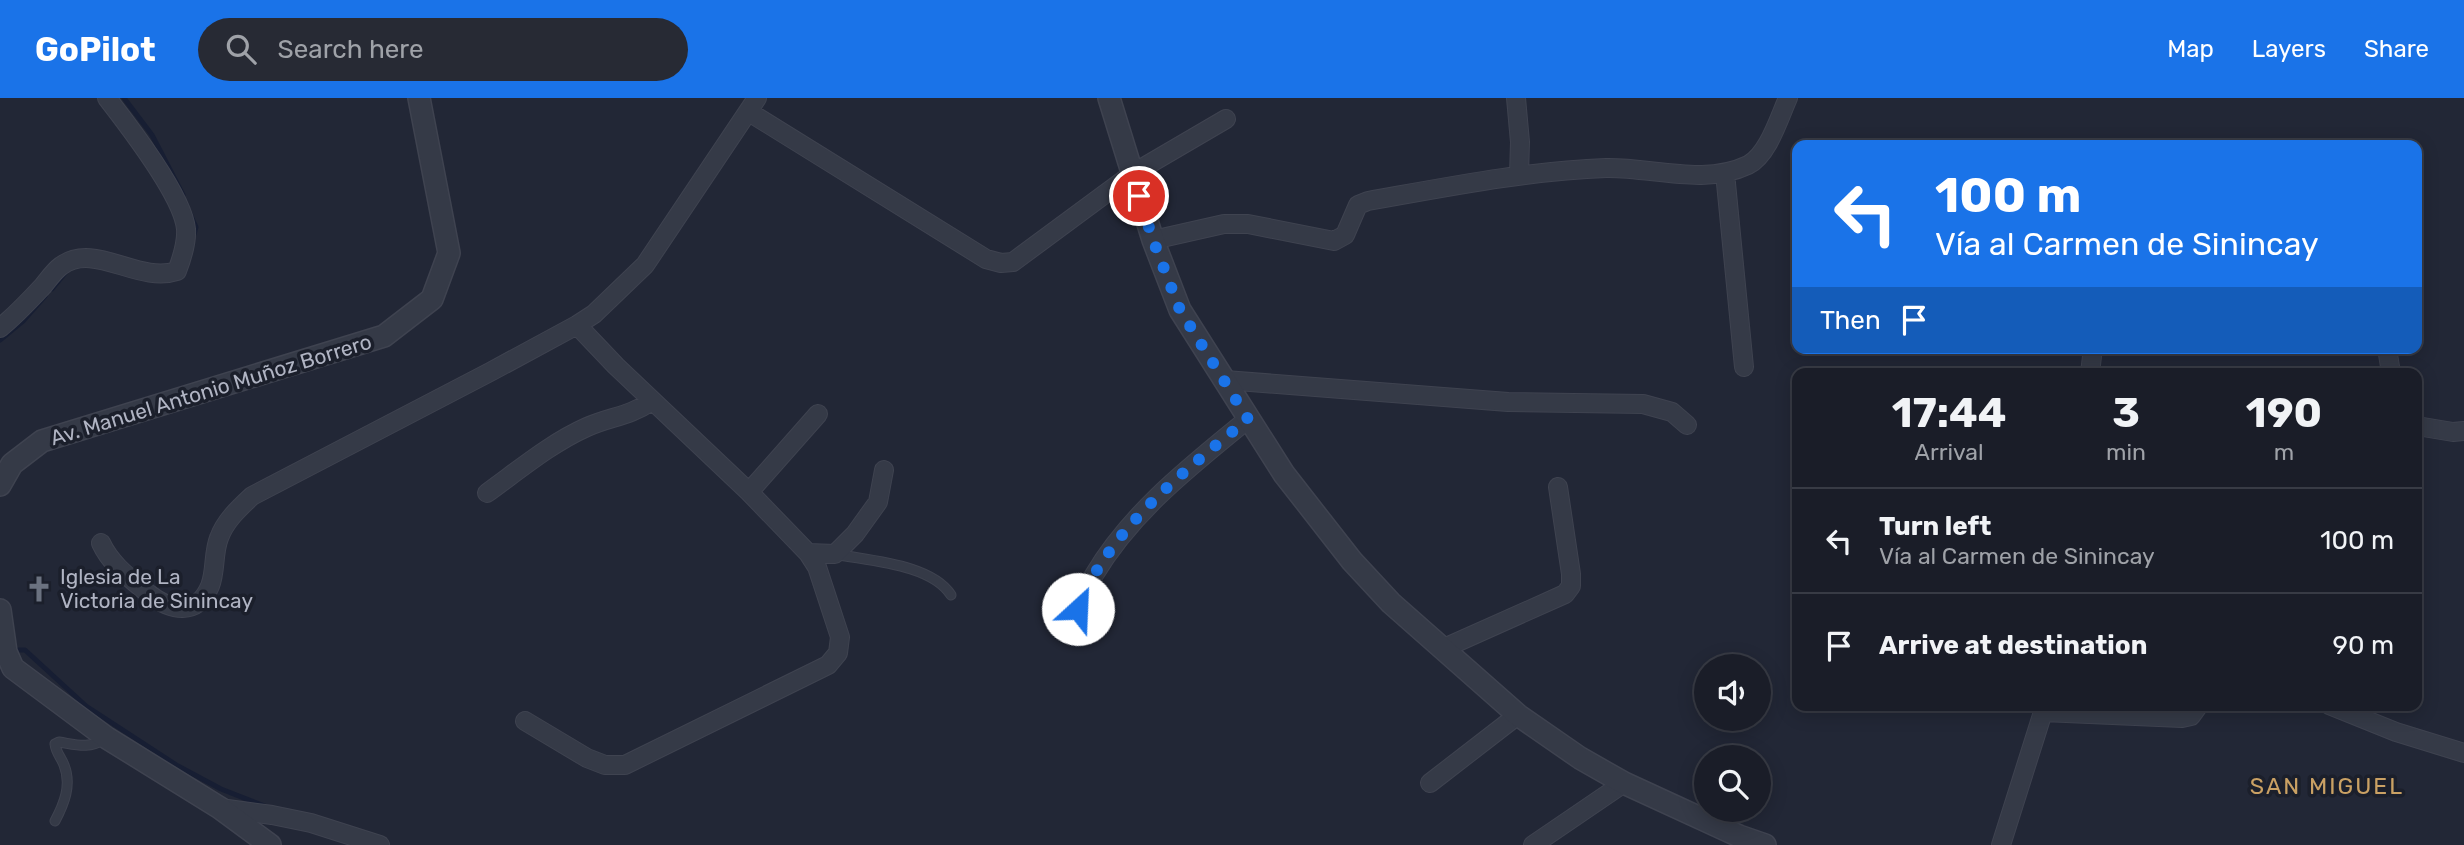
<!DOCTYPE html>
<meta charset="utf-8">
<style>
:root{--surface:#1a1d28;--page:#272a34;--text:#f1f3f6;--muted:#9fa2a8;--line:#383b45;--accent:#1a73e8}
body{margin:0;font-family:Rubik,sans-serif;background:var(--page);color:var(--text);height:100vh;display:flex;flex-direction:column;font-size:26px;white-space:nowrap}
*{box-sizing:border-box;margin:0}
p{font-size:23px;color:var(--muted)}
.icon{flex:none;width:38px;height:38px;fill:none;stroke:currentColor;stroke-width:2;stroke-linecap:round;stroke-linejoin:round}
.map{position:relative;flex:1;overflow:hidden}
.side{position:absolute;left:1792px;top:270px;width:630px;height:343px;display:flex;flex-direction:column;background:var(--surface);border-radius:14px;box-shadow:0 4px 18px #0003,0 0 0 2px var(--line)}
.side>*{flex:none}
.top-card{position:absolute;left:1792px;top:42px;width:630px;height:214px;border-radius:14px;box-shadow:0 4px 18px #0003,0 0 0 2px var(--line);background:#1a73e8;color:#fff;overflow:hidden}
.fabs{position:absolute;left:1694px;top:556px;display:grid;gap:14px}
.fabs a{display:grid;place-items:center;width:77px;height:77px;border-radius:50%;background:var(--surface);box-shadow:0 4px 18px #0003,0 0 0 2px var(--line);font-size:35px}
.pin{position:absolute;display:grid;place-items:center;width:60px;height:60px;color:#fff;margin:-30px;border:4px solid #fff;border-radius:50%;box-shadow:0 2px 7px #0007}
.me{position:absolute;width:77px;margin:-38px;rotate:25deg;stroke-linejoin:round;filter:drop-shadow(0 0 5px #0008)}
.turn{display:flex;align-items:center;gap:24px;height:147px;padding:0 28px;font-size:32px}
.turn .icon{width:91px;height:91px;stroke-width:2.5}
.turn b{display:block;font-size:49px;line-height:60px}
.then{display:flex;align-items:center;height:66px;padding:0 28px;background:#0003;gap:14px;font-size:26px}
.eta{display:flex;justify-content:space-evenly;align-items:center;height:119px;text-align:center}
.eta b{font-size:42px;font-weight:700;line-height:49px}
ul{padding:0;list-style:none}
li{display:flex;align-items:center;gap:21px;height:105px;padding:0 28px;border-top:2px solid var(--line)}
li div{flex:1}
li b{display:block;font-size:26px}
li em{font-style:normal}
header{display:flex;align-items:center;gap:42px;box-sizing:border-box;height:98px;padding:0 35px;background:var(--accent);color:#fff}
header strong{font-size:33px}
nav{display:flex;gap:38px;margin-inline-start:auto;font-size:24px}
.search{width:490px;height:63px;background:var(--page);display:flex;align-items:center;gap:18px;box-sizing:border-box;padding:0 24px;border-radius:38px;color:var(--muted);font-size:26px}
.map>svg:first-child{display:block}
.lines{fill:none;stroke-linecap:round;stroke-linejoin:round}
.stream{stroke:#171e33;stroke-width:5}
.service-casing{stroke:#3f4350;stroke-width:11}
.minor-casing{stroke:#3f4350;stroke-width:20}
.tertiary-casing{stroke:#3f4350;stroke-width:24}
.service{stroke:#353a47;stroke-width:9}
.minor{stroke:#353a47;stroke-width:18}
.tertiary{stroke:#353a47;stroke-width:21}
.route{stroke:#1a73e8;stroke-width:12;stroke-dasharray:0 21.6}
.labels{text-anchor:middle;stroke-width:7;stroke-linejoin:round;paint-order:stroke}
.street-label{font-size:21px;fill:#b0b4c3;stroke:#1b1f2b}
.poi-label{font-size:21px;fill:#b0b4c3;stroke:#1b1f2b;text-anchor:start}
.neighbourhood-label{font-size:23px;letter-spacing:2px;fill:#caa164;stroke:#1b1f2b}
</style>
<header>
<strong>GoPilot</strong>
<div class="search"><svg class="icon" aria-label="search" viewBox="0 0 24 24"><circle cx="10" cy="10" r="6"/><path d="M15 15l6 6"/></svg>Search here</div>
<nav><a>Map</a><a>Layers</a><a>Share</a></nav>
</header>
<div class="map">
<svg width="2464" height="747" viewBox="0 0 2464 747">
<rect width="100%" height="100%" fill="#222736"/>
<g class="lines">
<path class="stream" d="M124,0L152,37L183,97
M190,116L196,129L194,136
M52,191L66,174
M0,242L23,223L45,198
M10,552H25L86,608L178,668L221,691L267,709"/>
<g class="service-casing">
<path id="service" d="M835,456C870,463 931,466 951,497
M55,723C64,706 72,687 64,667C61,659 56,655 55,646L59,644C78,647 88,651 105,641"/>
</g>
<g class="minor-casing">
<path id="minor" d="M1516,0L1520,44L1519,77
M749,14L986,161L1001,165L1013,164L1132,76L1226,21
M1725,75L1744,269
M1153,142L1224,126H1248L1334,143L1345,137L1358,107L1368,103C1447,89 1526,73 1606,70C1652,69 1704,88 1748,67C1768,57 1779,20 1788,0
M0,230C16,217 29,203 43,188C48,182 54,173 61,168C94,143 138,186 177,173C182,160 187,145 186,131C183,98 128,27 107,0
M2387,250L2391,275
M2090,275L2093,250
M1225,282L1508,304L1643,306L1672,314L1687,327
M2417,328L2453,334L2464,333
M749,394L818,316
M487,395C519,372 551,345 587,329C612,318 628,319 652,303
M101,445C111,467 131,481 149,496C171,513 197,519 210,488C216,473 213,455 219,440C225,423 239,410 252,398L490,274L577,227L594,216L645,167L757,0
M808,455L835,456L855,436L878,404L884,372
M1078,511C1083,500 1088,488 1094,477C1132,413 1192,367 1248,321
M1442,551L1565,496L1571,488V476L1558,389
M2329,607L2396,634L2464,655
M525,623L587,660L605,667H625L828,567L838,555L840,539L817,469L808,455L749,394L616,268L577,227
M1430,685L1518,617
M220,710L272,717L311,725L380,747
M1533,747L1624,685
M2001,747L2043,614L2182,620L2191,618L2199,607"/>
</g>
<g class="tertiary-casing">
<path id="tertiary" d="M1109,0L1153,142L1180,212L1284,376L1352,463L1391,505L1518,617L1580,660L1624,685L1739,738L1765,747
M0,387L12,366L42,343L384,238L432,201L449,155L419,0
M0,512L6,554L13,570L107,640L220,710L270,747"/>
</g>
<use href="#service" class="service"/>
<use href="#minor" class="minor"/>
<use href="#tertiary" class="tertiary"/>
</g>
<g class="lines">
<path class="route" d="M1078,511C1083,500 1088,488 1094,477C1132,413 1192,367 1248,321L1180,212L1153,142L1139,98"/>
</g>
<defs>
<g id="church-bare" transform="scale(2.1)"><path d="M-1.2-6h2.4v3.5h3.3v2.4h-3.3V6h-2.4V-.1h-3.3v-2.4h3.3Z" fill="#6b7280" stroke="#1b1f2b" stroke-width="2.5" paint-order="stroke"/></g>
</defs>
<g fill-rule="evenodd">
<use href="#church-bare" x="39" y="491"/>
</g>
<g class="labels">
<g class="street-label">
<text transform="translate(211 292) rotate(-17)" y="7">Av. Manuel Antonio Muñoz Borrero</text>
</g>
<g class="poi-label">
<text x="60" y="486">Iglesia de La<tspan x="60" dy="24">Victoria de Sinincay</tspan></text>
</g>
<g class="neighbourhood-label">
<text x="2327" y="696">SAN MIGUEL</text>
</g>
</g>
</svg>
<div class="fabs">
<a><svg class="icon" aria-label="sound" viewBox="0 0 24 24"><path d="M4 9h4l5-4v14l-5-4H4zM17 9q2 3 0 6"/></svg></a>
<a><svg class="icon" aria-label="search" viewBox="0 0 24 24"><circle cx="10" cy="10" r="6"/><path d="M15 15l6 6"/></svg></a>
</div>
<div class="pin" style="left:1139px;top:98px;background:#d93025"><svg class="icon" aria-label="arrive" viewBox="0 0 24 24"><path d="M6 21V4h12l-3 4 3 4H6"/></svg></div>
<svg class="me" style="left:1078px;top:511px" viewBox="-20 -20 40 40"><circle r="19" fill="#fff"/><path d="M0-13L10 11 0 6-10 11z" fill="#1a73e8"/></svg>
<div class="top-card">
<div class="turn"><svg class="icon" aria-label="left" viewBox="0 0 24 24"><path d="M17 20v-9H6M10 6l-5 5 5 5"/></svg><div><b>100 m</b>Vía al Carmen de Sinincay</div></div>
<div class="then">Then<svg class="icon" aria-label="arrive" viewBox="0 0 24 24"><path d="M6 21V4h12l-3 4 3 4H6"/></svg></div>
</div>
<section class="side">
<div class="eta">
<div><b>17:44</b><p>Arrival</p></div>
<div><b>3</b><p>min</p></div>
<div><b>190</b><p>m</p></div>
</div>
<ul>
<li><svg class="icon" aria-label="left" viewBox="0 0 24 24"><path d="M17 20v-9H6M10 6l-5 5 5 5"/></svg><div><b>Turn left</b><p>Vía al Carmen de Sinincay</p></div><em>100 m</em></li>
<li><svg class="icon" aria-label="arrive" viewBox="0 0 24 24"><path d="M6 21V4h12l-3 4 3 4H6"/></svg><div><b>Arrive at destination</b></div><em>90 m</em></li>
</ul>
</section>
</div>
